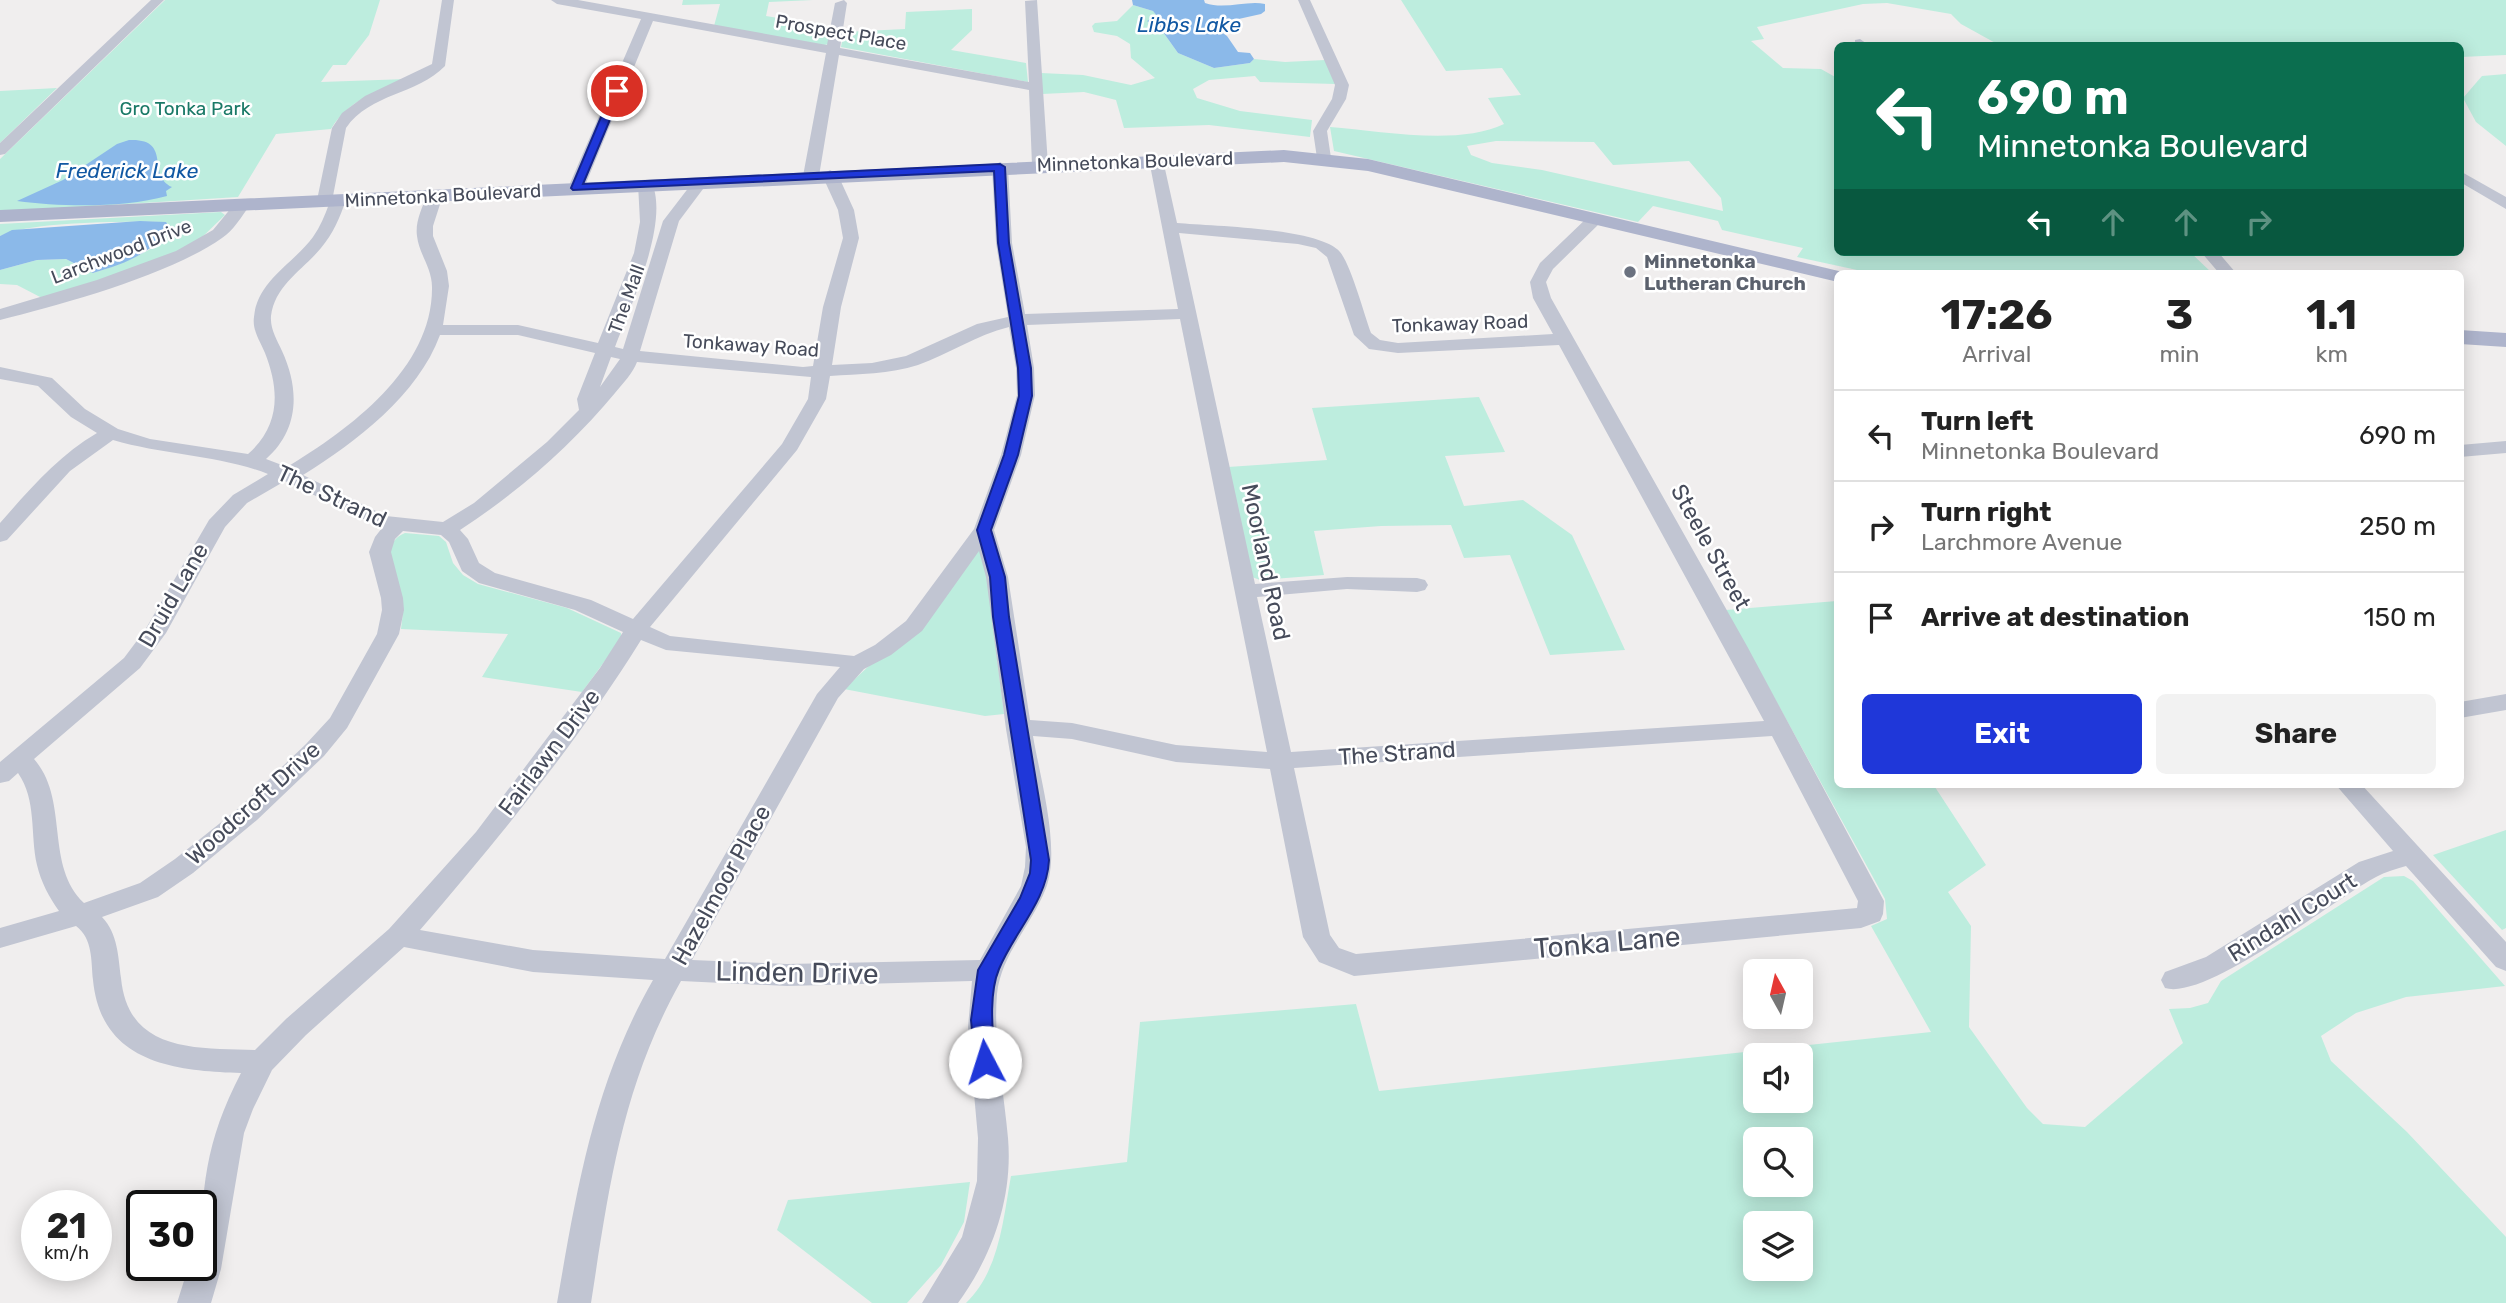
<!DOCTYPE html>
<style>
:root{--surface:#fff;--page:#f2f2f2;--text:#222;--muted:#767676;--line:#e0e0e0;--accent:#1f37d9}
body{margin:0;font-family:Rubik,sans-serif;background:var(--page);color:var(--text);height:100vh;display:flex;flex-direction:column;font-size:26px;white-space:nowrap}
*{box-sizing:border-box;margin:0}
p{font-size:23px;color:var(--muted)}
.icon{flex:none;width:38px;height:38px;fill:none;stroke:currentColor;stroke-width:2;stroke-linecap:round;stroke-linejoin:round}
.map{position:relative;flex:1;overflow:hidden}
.side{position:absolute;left:1834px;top:270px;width:630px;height:518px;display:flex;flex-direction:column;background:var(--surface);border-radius:10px;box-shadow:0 4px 18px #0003}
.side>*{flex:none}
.hud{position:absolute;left:1834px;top:42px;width:630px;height:214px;border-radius:10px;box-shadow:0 4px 18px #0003;background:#0b6e4f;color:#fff;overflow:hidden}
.needle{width:46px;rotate:352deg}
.fabs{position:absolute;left:1743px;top:959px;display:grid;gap:14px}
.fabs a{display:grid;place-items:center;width:70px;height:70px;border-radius:10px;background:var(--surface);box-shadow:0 4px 18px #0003;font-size:35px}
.speed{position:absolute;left:21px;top:1190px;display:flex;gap:14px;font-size:35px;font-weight:700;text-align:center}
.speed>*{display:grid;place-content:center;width:91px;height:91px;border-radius:50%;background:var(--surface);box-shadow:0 4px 18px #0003;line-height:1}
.speed small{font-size:18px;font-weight:400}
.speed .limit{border:4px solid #111;border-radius:10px;background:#fff;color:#111}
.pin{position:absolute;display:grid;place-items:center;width:60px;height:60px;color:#fff;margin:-30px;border:4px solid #fff;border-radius:50%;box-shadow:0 2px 7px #0007}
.me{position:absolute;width:77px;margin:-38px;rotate:355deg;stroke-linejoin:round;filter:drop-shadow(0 0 5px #0008)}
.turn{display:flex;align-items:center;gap:24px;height:147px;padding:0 28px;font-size:32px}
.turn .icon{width:91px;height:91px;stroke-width:2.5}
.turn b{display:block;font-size:49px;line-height:60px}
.lanes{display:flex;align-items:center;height:66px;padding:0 28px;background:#0003;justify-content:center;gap:35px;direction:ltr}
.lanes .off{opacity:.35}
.eta{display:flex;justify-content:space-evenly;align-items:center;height:119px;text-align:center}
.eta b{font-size:42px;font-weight:700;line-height:49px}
.primary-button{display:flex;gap:14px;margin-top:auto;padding:14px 28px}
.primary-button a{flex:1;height:80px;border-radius:10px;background:var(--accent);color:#fff;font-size:28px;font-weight:700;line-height:80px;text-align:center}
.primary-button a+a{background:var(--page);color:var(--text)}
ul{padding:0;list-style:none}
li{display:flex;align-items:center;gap:21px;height:91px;padding:0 28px;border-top:2px solid var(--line)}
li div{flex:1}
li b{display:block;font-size:26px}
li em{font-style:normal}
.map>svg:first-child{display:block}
.green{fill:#bdedde;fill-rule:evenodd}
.water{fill:#8bb9e9}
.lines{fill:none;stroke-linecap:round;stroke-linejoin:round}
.minor{fill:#c1c5d2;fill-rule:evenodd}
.major{fill:#aeb4cc;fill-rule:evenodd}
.route{fill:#1f37d9;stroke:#14248d;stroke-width:2}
.worship-dot{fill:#6b7280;stroke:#fff;stroke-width:2.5}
.labels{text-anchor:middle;stroke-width:5;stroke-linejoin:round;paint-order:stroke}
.far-street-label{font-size:19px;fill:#464b5a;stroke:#fff}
.far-park-label{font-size:19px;fill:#1a7967;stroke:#fff}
.far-worship-label{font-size:19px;font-weight:bold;fill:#5b616d;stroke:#fff;text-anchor:start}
.far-water-label{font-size:21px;font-style:italic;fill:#1158a3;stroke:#fff}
.street-label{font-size:23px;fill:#464b5a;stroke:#fff}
.near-street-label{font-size:28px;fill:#464b5a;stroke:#fff}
</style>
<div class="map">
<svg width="2506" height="1303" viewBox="0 0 2506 1303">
<rect width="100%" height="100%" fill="#f0eeee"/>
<path class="green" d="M165,0H380L369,35L346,65H333L321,82L407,79C378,91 348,100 331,129L276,134L238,197L0,212V159Z
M683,0H813L769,2L766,16L832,27L830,44L824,45L714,26L720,4L682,5Z
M1401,0H2506V55L2461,57L2460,46L1999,45L1961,24L1951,14L1887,3L1863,4L1757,27L1764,39L1751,41L1783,68L1821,69L1837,78L1838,252H2190L2212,273H1871L1797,257L1803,248L1722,230L1718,221L1653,206L1638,222L1334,151L1330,127C1380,131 1459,146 1504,124L1488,98L1521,95L1502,68L1446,71ZM1496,141L1594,142L1613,165L1689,161L1721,198L1723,211L1542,170L1492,163L1471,155L1467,146Z
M1133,5L1153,11L1157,16L1148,22L1163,32L1178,53L1214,68L1250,63L1254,59L1285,62L1325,60L1336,84L1260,82L1255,76L1209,80L1193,89L1197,98L1240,111L1312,120L1310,137L1209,125L1124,128L1116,100L1084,92L1042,94L1041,73L1083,75L1131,85L1155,78L1131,58L1130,44L1117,36L1094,32L1092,26L1095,23L1117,21Z
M972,9V30L951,50L1026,63L1028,82L841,47L844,32L905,29L906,12Z
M2506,74V146L2476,122L2463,98L2482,76Z
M57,88L0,143V91Z
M221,212L225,215L195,244L131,270L42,298L17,285L0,284V270L37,260L66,259L93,273C117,266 138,257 159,244L166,222C129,221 30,221 0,236V224Z
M1479,397L1505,452L1445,456L1464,506L1523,500L1572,535L1625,650L1550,655L1510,555L1464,558L1451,525L1381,526L1314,531L1324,575L1260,580L1252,577L1228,467L1327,460L1312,408Z
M405,533L439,536L446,542L453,563L463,575L478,584L567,608L621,633V639L582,692L482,677L508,634L401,629C402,620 404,610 402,602C398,581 377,543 405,533Z
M978,547H983L1004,714L985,716L844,689L871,664Z
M1837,601L1838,784H1933L1986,865L1948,892L1971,926L1969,1027L2027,1108L2043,1124L2085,1127L2183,1043L2169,1009L2190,1008L2208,1003L2221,981L2384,877L2404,876L2413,881L2505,986L2406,997L2356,1013L2321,1036L2331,1061L2407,1132L2506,1237V1303H966C1000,1270 1003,1219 1011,1176L1127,1162L1140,1022L1356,1004L1379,1091L1931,1032L1871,926L1887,919L1885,899L1726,610ZM1755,1055H1801V1101H1755ZM1755,1139H1801V1185H1755ZM1755,1223H1801V1269H1755Z
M2506,830V928L2502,930L2433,855Z
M970,1182L964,1222L941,1265L907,1303H872L777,1230L788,1200Z"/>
<path class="water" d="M1132,0H1204L1205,3C1225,10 1247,0 1265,4V11L1261,14L1216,24L1214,27L1227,36L1238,52L1250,53L1254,59L1250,63L1214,68L1178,53L1163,32L1147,21L1157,16L1153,11L1133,5Z
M129,140C173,138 146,175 172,187L166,191L167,196C123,208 62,207 17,201L63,180L117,144Z
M140,221L166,222L170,228C151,254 124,264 93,273L66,259L37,260L0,270V236L12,230Z"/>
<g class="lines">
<path class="minor" d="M151,0H164L5,154L0,155V143Z
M442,0H454L445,66C417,95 370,93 346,128L333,196L344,197L346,200C340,217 333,234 321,248C303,270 275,285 271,316C270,329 277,340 282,351C300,390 299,430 266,459L287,467C350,429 433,368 432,287C432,268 419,254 417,236C415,222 422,208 427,195L435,190L443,195L433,226V236L447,271L449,286L443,325H518L598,343L634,253L640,222L638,184L641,181H651C671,221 630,307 615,347L623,349L663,221L696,178H706L709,181L679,221L640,351L803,367L813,366L823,307L843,238L838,210L822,175L830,170L838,175L854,210L859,238L841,307L832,365L872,363L906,356L977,324L1008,317L996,243L992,167L1000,162L1008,167L1012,243L1025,314L1178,309L1149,160L1156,156L1163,160L1177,223C1211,226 1320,228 1340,252C1351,265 1364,314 1371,333L1380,340L1398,343L1553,334L1533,298L1530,282L1540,263L1589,216H1601L1603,219L1601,222L1553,269L1546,282L1551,298L1747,646L1884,901L1883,914L1880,921L1861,928L1354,976L1319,962L1303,937L1270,769L1176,762L1072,739L1033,736C1040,778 1061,849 1046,888C1032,925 1001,954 997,994C993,1042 1004,1090 1008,1138C1013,1197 993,1255 958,1303H922L962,1237L977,1181L978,1138L968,1027L972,981L787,986L681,981C622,1086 609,1187 591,1303H557C577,1188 594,1083 653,980L533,972L404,947L306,1035L272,1070L253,1109L244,1133L221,1269L211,1303H177L189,1265H201C201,1190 205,1142 241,1073C174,1071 101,1063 93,980C91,960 93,939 76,926L0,948V928L59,911C49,897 41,882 37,865C30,835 37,800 18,773L9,781L0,783V762L124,658L145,630L209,520L233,495L268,474C219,455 164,455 113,440L70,471L7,540L0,542V523C30,489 58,456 97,433L71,417L38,386L0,379V367L52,378L85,409L118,429L150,439L248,454C280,426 280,391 265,353C260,341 252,330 254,317C257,281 293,264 313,237C320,227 325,215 329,204L319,203L317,200L332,128L342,113L365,96L432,64ZM1179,233L1298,244L1316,248L1327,257L1354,335L1369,349L1398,353L1559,345L1764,721L1291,752L1257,597L1347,589L1417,592L1425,590L1428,585L1425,580L1417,578L1347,577L1255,584ZM1180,319L1267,752L1176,745L1072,723L1030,720L1008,577L994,530L1021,455L1035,395L1034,368L1027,325ZM1009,327L1016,368L1017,395L1001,455L974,529L906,621L875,645L854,656L670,636L650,627L797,450L826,399L830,376C858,374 890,374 918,365C949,354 976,335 1009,327ZM440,335H518L595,353L577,399L579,410L547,442L474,503L443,522L386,516L303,475C356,442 418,395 440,335ZM611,357L620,359L600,387ZM637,362L811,377L808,399L782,444L633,619L591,600L495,573L479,563L468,539L460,530C517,493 572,445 615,393C623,383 633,373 637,362ZM285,481L382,528L375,537L369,552L381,598L382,610L377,634L330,718L306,744L239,808L175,859L140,883L84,903C44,865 70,800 34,759L140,668L166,633L225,527L247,503ZM403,531L441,535L449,542L462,571L479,583L575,610L623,632L600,668L476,832L389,929L286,1019L255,1050C197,1048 128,1053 121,978C118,956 118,934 102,917L158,897L193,873L257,820L324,756L347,728L399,634L404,610L403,598L391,552L395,539ZM979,551L986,577L1006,729L1026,847L1025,867L1021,886L980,960L787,964L692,960L838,698L864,669L891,655L922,631ZM641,640L666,650L840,667L817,694L665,959L533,950L420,930C499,838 577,743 641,640ZM1772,736L1858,901L1857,908L1356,954L1339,948L1330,935L1294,768Z
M551,0H578L827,45L835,3L844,0L847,3L840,48L1029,82L1025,1L1037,0L1048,165L1040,170L1032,165L1029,90L839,55L819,176L816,179H806L803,176L826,53L653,21L584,188L576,193L571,191L568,188L641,19L557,4Z
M1298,0H1310L1349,85L1346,99L1327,131L1331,158L1324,162L1317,158L1313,131L1332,99L1335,85Z
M1860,39L1870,46H1855V40Z
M2460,171L2506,197V209L2460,182Z
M242,200L250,205C242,216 233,231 222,238C169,275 64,304 0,320V309L97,280L176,251L213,230L236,202Z
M2201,252H2218L2236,273H2219Z
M2506,441V453L2460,457V445Z
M2506,694V710L2460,718V702Z
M2335,784H2361L2506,942V971L2496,967L2406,866C2396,869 2385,872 2376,877C2334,899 2207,1001 2165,988L2161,980L2165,972L2206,957L2359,862L2393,851Z"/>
<path class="major" d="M1284,150L1368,159L1847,273H1838V282L1368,171L1284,162L0,222V210Z
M2460,330L2506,333V347L2460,344Z"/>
</g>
<path class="route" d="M617,88L622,91L583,184L1000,164L1005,167L1009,243L1031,368L1032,396L1018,455L991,530L1005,577L1009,617L1049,860C1047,901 1014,932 999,969C988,995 993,1034 995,1062L992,1068L985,1070L978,1068L975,1062L971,1020L978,970L1020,898L1030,873L1031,860L993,617L990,577L977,530L1004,455L1019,396L1018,368L998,243L994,171L573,190L571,188L612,91Z"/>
<circle class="worship-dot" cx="1630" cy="272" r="7"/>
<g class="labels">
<g class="far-street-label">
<text transform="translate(841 32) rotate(10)" y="7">Prospect Place</text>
<text transform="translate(1135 161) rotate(-2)" y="7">Minnetonka Boulevard</text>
<text transform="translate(443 195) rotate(-3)" y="7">Minnetonka Boulevard</text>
<text transform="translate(121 251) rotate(-21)" y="7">Larchwood Drive</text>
<text transform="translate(626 299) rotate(-70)" y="7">The Mall</text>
<text transform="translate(1460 323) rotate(-2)" y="7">Tonkaway Road</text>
<text transform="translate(751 345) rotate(4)" y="7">Tonkaway Road</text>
</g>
<g class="far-park-label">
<text x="185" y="115">Gro Tonka Park</text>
</g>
<g class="far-worship-label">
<text x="1644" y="268">Minnetonka<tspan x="1644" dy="22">Lutheran Church</tspan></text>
</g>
<g class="far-water-label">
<text x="1189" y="32">Libbs Lake</text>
<text x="127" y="178">Frederick Lake</text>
</g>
<g class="street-label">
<text transform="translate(332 496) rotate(25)" y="8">The Strand</text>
<text transform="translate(1711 547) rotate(61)" y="8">Steele Street</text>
<text transform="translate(1266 562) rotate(78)" y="8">Moorland Road</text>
<text transform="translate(173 595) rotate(-60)" y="8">Druid Lane</text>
<text transform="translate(549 752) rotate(-53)" y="8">Fairlawn Drive</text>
<text transform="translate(1397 753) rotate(-4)" y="8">The Strand</text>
<text transform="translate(253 803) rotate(-42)" y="8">Woodcroft Drive</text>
<text transform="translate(721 885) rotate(-61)" y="8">Hazelmoor Place</text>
<text transform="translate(2292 917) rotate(-32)" y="8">Rindahl Court</text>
</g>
<g class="near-street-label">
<text transform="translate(1607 942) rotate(-5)" y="10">Tonka Lane</text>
<text transform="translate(797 972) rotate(1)" y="10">Linden Drive</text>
</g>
</g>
</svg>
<div class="fabs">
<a><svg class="needle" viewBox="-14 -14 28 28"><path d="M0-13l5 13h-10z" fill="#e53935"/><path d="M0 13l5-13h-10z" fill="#767676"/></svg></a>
<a><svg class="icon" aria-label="sound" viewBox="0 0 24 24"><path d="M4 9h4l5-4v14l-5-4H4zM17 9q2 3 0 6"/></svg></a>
<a><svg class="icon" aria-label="search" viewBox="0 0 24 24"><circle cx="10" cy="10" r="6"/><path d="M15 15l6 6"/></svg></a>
<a><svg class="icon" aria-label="layers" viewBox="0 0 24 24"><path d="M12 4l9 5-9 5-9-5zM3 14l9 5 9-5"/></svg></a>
</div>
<div class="speed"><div>21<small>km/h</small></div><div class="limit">30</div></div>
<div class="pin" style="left:617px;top:91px;background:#d93025"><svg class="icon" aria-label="arrive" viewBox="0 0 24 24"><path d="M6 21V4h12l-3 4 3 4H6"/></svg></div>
<svg class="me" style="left:985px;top:1062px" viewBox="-20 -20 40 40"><circle r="19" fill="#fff"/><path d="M0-13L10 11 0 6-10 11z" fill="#1f37d9"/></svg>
<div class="hud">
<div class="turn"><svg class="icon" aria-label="left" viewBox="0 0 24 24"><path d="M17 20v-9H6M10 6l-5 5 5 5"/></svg><div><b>690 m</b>Minnetonka Boulevard</div></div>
<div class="lanes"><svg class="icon" aria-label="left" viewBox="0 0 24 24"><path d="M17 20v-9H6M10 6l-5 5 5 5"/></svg><svg class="icon off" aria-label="ahead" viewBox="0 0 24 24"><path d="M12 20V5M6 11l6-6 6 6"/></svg><svg class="icon off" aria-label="ahead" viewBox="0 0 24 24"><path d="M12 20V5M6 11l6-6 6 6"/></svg><svg class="icon off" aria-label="right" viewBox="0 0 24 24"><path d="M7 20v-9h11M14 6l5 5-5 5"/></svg></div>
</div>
<section class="side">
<div class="eta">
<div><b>17:26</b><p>Arrival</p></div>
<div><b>3</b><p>min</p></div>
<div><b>1.1</b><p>km</p></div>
</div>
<ul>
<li><svg class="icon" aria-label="left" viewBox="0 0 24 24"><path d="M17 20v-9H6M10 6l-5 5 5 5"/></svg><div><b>Turn left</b><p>Minnetonka Boulevard</p></div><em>690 m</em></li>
<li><svg class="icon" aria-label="right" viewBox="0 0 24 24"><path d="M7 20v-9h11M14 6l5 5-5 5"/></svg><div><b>Turn right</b><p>Larchmore Avenue</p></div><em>250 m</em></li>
<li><svg class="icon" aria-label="arrive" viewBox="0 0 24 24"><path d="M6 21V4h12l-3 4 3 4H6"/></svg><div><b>Arrive at destination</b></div><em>150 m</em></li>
</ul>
<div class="primary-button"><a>Exit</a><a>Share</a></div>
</section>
</div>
